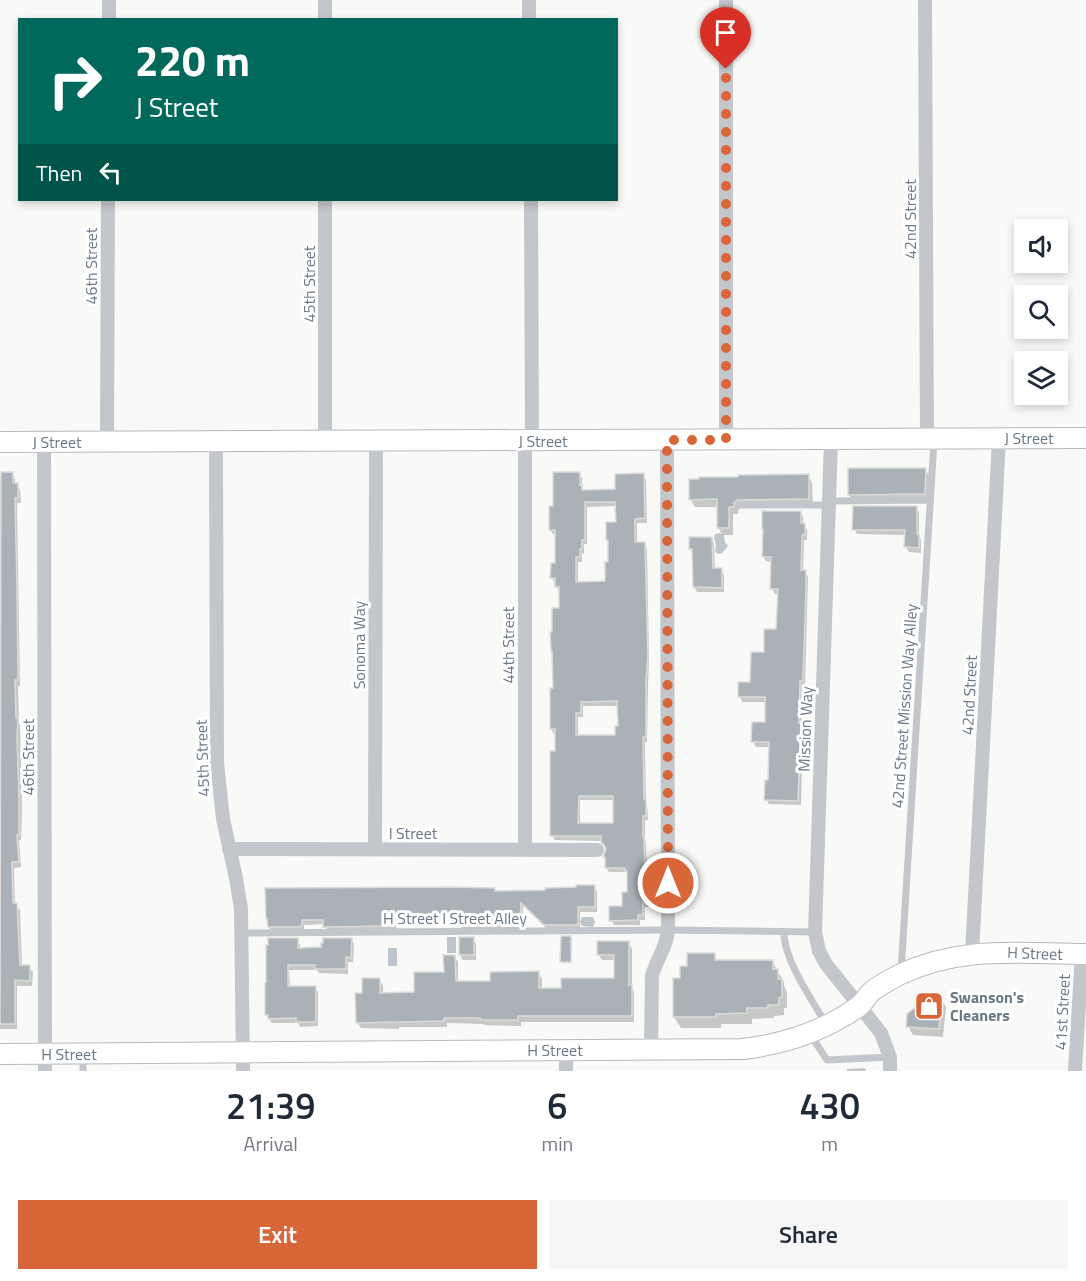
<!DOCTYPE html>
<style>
:root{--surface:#fff;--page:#f6f6f7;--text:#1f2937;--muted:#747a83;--accent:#d86638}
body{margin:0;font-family:"Titillium Web",sans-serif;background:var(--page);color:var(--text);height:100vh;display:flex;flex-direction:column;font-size:22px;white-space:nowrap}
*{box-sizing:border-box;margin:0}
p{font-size:20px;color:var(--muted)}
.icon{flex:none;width:33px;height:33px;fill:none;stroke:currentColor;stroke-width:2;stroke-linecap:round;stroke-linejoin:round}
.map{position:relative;height:1071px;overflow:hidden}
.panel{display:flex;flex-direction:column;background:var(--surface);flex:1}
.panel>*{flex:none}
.hud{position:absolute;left:18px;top:18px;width:600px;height:183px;border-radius:0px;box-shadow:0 3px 9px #0003;background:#00695c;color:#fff;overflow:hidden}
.fabs{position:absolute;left:1014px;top:219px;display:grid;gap:12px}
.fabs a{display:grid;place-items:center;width:54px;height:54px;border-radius:0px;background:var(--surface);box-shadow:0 3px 9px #0003;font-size:30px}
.pin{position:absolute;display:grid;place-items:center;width:51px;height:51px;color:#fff;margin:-62px -26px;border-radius:50% 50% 50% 0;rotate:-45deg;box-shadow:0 0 6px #0007}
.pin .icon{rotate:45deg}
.me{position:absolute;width:66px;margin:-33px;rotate:0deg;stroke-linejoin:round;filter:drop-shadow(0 0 4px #0008)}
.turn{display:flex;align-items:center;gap:21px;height:126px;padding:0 18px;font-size:27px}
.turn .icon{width:78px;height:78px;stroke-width:2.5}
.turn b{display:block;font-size:42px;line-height:51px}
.then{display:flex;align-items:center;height:57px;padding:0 18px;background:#0003;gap:12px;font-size:22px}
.eta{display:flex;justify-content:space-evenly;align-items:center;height:102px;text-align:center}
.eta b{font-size:36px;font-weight:600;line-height:42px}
.button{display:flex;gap:12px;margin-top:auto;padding:12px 18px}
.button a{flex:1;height:69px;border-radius:0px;background:var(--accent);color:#fff;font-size:24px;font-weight:600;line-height:69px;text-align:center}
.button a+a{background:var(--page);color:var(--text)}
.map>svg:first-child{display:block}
.water{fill:#bdc6cc}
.shadow{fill:#0003;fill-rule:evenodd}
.building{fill:#aab1b7;stroke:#dbdbd9;stroke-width:1.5;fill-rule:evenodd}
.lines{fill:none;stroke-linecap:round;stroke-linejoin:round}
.secondary-casing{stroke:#b5babf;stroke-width:22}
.lane{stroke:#c3c6ca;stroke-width:7}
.street{stroke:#c3c6ca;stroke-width:14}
.secondary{stroke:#fff;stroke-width:20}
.route{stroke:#d86638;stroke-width:10;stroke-dasharray:0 18}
.labels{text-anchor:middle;stroke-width:6;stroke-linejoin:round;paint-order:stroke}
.street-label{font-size:16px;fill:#6a7886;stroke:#fff}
.poi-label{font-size:16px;font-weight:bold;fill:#6a7886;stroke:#fff;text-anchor:start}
</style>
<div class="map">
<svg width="1086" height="1071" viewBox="0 0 1086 1071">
<rect width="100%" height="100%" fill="#f9f9f7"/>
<path class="water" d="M720,533L724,535L725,542L728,546L722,553L718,554L715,551L716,545L714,538L715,534Z
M582,917H593L595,922L593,927L582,926L580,922Z
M447,937H456V953H447Z
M388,948H397V966H388Z"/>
<path class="shadow" d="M925,469L930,477L929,502L854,503L849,495Z
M12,473L15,479V485H17L20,490L21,503H17L20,686H18L19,722L20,725L22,809L21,840H19L21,867L14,868L15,904L20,910L22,966L29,967L33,972L32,986H17V1029H0V478Z
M579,473L582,478V487L585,492L617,491L644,475L646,480L647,523H637V544H644L647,549L649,661L648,686L647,742H645L646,803L647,805L648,820H645V840L646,843L647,877H646V895L648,898V907H645V920H640V925H614L611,920L624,907L628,893L627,872H609L606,868V860L604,857L608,849L602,841L555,840L552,835L556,734H554L551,729V689H554L560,609L559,591L556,586V583H555L552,578L557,565L556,534H553L550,530L555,507ZM617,506V524L608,540L610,544V563L607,583H578V562H582V553L584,554V544H587V507ZM583,706H619V728L617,736H578V717H583ZM580,800H614V824L580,825Z
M808,475L812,483L813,507H741L738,511V514H733V535H723L718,528L719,507H695L690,499Z
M916,507L919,512V536L921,540V553L909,552L906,547L907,535L857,534L854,529Z
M800,512L803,517V524L807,530V540H804L803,572H805L808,577L805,686H802V727L803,730L801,805L769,804L766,799L770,782L771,747H756L753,742L766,724L767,702H742L740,696L752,683L778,631L779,594H775L772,588L773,562L766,561L763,556Z
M711,538L714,543L715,569L721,570L724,575V592H697L694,587L693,554L690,548Z
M594,886L597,891V912H580V930H548L523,906L522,930L463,931L460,924L396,925V931L328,932L325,924L304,925V931L272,932L269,927V921L494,889L496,892H546Z
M473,938L476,944V960H463L460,955Z
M570,938L572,940L571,963H563L562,961Z
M351,939L354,944L353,962H348V974L319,973L317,970H289L290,987H315L318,992V1026L300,1027L298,1023H272L266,1014L297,940L300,945V949H323Z
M628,943L632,949V988L634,992V1022H521V1026L485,1025L484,1024L447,1023V1027H399V1029L361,1028L357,1022L363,995L379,979L383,986V994H416L445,973L454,956L458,962V983H492L538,973L542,979V990L563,989L616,980V960H602L598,954Z
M714,954L718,962L772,961L784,982V986L787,992V1008H784V1015L774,1016V1018L752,1019V1024H721V1028H681L674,1017L681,980L688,968Z
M941,998L946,1007L943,1037L913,1035L908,1026Z
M865,1068L866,1071H847V1069Z"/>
<path class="building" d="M848,468H926L925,494L848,495Z
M1,472H13V483H18V498H15L17,588L18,680H15L16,718H18L17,737L19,802V835H17L19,862H12L13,903H17L20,965H30V981L15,980V1024H0Z
M553,472H580V485L582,484V490L615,489V474L644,473L645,518L635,519V542H645L648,656L646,680V737H643L644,799H646V816H643V837H644L645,872H644V892H646V902H643V915H638V920L609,921V906H622V892H627V871H625V868H605V857H603L606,849L604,845L601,842V836H550V751H555V729H550V688H553L552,651H551L550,632H552V608H559V587H555V578H550L551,563H555V530H549V506H553ZM585,502H615L616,522H606V540H608V562H605V581L576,582V557H580V549H582V540H585ZM617,701L618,726H615V735H576V713H581V702ZM579,796H613V823H578Z
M809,474V499L737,500L734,503V507H729V528H717V499L689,500V479H699V477H738V475Z
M853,506H917V534H919V548L904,547L905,530H852Z
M762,511H801V523H805V535H802L801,570H806V589L803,681H800L799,723H801L798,801L764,800L765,780H768L769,742H751L752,722H765V697H738V682H750L751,652H764V629H776L778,589H770L771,557H762L763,529H762Z
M689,537H712L713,568H722V588L693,587L692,549H689Z
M576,885H595V907H578V925H544L521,903L520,925L508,926V924H474V926H459L458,919H423V920H394V926L323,927V920H302V926L298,927H268L267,919H266L265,888L451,887L495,888V891L545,890V888L576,887Z
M561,936H571V962H560Z
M459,937H474V955H459Z
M268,938H298V948L321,947V943H323V938H352L351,958L346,957V969H315V965H288V986H316V1022H296V1018L268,1019V1015H265V983L266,982V945H268Z
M597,941H629V985H632V1016H518V1020H480V1018H444V1021L356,1023L355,993H362V978H380V993L414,992V972H444L443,955H455L456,981H490V972L539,971V988H561V978H614V955H597Z
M687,953H715V960H773V969H778V979H782V997L779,998V1005H768V1008H747V1013L716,1014V1017H673V978H680V966H687Z
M929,996L942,997L939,1029L906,1027L907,1014Z"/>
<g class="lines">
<g class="secondary-casing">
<path id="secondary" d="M0,442L1086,438
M0,1054L743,1049C784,1044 824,1031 858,1007C863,1003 866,998 870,993C878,986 891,979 901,974C964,945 1020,954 1086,954"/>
</g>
<path class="lane" d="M829,501L930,500
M739,505H829
M784,932C783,958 812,1000 826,1024
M242,933L668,930L815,932
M901,972L934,441
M810,1034L827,1060L890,1057
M83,1056V1071"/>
<path class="street" d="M325,0V20
M529,0V20
M726,0V440
M925,0L927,439
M109,20V0
M325,200V441
M531,200L532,441
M831,439L815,932L819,951L826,964L881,1033L890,1057V1071
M216,441L217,762L223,819L236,878L241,909L243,1071
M44,442L45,1071
M107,442L108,200
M229,849L597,850
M375,849L376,441
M525,850V441
M972,954L999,439
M566,1050V1071
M651,1050L652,976C656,960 667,947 668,930L667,440
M1075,1071L1082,954"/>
<use href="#secondary" class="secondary"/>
</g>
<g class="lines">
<path class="route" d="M668,883L667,440H726V69"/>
</g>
<defs>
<g id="shop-square" transform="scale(1.5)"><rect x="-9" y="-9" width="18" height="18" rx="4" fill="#d86638" stroke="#fff"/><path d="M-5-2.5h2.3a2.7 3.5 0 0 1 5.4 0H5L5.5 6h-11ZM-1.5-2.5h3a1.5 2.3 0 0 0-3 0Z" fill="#fff"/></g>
</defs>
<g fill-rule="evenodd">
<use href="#shop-square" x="929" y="1006"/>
</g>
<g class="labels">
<g class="street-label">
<text transform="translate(910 219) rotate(-90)" y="6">42nd Street</text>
<text transform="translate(91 266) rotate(-90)" y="6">46th Street</text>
<text transform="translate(309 284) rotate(-90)" y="6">45th Street</text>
<text x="1029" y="444">J Street</text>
<text x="543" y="447">J Street</text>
<text x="57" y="448">J Street</text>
<text transform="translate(359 645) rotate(-90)" y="6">Sonoma Way</text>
<text transform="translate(508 645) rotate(-90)" y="6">44th Street</text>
<text transform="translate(969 695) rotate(-87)" y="6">42nd Street</text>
<text transform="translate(904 706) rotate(-86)" y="6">42nd Street Mission Way Alley</text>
<text transform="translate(805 729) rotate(-88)" y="6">Mission Way</text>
<text transform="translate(28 757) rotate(-90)" y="6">46th Street</text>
<text transform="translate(202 758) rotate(-92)" y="6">45th Street</text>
<text x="413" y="839">I Street</text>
<text x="455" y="924">H Street I Street Alley</text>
<text transform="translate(1035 953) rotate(2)" y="6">H Street</text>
<text transform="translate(1062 1012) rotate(-87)" y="6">41st Street</text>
<text x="555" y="1056">H Street</text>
<text x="69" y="1060">H Street</text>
</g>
<g class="poi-label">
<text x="950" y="1003">Swanson's<tspan x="950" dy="18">Cleaners</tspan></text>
</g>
</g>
</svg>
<div class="fabs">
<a><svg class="icon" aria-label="sound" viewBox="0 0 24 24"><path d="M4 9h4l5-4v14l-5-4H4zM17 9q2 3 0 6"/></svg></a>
<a><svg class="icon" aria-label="search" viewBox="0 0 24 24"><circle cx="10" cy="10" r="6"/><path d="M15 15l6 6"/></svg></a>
<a><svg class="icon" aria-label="layers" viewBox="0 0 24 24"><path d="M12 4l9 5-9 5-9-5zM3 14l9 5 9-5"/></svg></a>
</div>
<div class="pin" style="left:726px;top:69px;background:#d93025"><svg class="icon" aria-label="arrive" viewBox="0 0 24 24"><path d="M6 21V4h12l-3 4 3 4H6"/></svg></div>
<svg class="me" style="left:668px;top:883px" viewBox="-20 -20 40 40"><circle r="17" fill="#d86638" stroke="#fff" stroke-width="3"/><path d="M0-11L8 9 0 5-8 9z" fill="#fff"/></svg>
<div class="hud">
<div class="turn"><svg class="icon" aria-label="right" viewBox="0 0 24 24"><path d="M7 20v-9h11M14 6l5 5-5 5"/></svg><div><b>220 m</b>J Street</div></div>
<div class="then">Then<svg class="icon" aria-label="left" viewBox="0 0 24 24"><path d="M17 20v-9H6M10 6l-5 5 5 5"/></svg></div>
</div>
</div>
<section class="panel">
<div class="eta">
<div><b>21:39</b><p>Arrival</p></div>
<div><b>6</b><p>min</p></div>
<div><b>430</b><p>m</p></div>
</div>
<div class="button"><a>Exit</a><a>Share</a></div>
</section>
